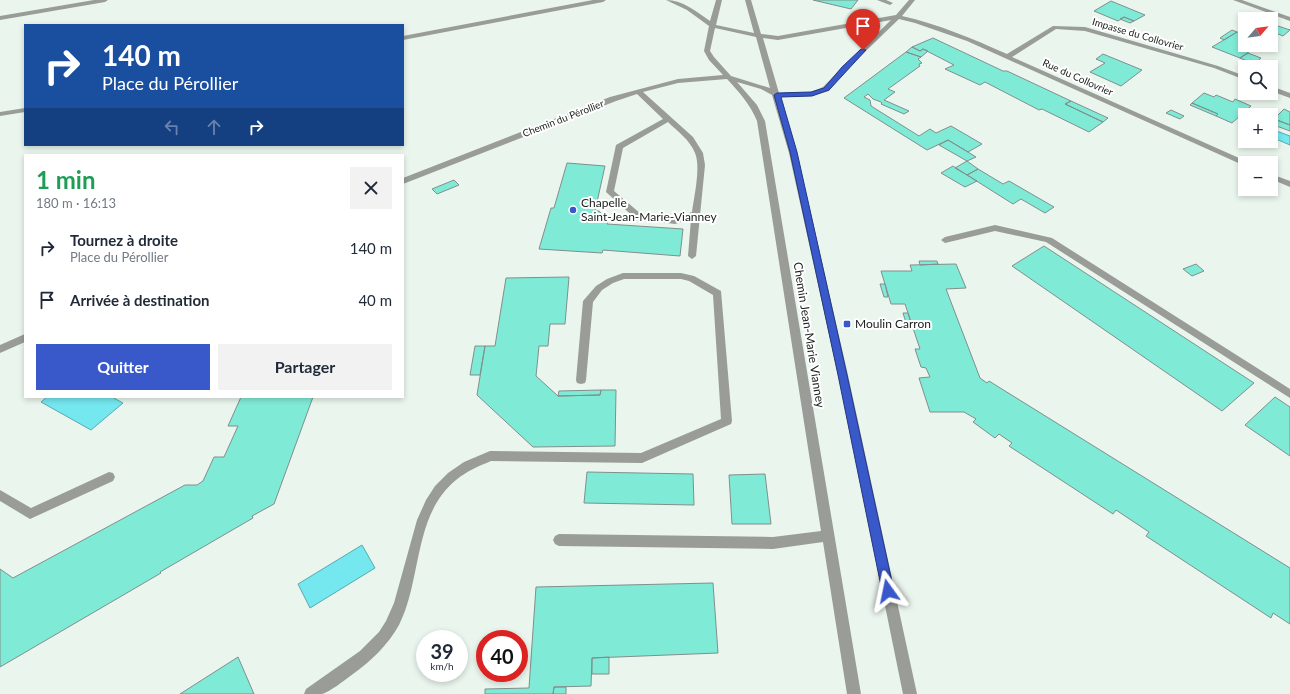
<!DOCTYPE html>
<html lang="fr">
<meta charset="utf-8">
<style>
:root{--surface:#fff;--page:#f2f2f3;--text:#1f2937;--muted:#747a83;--accent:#3958ca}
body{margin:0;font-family:Lato,sans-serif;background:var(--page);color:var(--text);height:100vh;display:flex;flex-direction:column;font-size:15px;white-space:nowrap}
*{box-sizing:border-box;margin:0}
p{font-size:13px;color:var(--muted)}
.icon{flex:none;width:22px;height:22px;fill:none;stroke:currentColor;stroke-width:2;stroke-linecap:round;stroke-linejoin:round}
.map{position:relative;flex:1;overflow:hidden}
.sheet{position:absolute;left:24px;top:154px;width:380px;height:244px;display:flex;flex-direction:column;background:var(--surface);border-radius:0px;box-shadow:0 2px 6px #0003}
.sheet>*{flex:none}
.top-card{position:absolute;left:24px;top:24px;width:380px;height:122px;border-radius:0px;box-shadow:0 2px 6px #0003;background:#1a4fa0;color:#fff;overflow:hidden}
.needle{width:26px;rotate:62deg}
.fabs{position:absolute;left:1238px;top:12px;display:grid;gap:8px}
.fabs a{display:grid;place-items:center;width:40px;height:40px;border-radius:0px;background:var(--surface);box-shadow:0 2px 6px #0003;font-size:20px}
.speed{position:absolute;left:416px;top:630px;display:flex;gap:8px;font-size:20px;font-weight:700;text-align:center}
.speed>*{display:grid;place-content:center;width:52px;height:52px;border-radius:50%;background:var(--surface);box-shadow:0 2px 6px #0003;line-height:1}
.speed small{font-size:10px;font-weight:400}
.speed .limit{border:6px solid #d22;background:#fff;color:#111}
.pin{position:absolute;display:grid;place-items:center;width:34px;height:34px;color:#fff;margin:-41px -17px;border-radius:50% 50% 50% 0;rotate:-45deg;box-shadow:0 0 4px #0007}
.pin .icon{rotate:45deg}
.me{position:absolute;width:44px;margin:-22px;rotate:348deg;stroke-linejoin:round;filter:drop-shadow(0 0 3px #0008)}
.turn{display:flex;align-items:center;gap:14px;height:84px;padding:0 12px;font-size:18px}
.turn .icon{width:52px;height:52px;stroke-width:2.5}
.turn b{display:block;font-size:28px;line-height:34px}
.lanes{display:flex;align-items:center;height:38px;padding:0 12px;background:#0003;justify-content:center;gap:20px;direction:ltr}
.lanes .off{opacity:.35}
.round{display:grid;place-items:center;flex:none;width:42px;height:42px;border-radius:0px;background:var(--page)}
.head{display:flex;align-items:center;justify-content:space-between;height:68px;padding:0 12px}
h1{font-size:24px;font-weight:700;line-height:30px;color:#1e9e55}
.cta{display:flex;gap:8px;margin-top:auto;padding:8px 12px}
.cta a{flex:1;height:46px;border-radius:0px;background:var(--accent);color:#fff;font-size:16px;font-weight:700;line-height:46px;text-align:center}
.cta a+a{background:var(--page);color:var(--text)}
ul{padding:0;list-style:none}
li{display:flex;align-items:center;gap:12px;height:52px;padding:0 12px}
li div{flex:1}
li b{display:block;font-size:15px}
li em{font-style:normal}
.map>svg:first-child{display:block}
.water{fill:#74e7ef;stroke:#58aaaf}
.building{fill:#7febd6;stroke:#818f8c}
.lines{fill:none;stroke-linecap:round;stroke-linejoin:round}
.minor{fill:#999c97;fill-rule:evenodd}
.route{fill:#3958ca;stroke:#253983}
.poi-dot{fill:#3958ca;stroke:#fff;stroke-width:1.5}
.labels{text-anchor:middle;stroke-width:4;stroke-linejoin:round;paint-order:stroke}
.far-street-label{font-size:10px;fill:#181d1a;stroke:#fff}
.poi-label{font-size:12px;fill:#181d1a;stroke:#fff;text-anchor:start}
.street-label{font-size:12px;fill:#181d1a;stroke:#fff}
</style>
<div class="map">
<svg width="1290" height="694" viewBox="0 0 1290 694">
<rect width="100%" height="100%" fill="#e9f5ed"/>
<path class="water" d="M1271,129L1290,136V145L1271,137Z
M47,397H112L123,403L91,430L41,402Z
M362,545L375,568L310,608L298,584Z"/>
<path class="building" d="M813,0H858L851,9Z
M1111,1L1145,15L1134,21L1124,17L1118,21L1094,11Z
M1124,17L1134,21L1130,23L1120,19Z
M1278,26L1290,30L1283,36L1271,31Z
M1232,30L1237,32L1224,40L1220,38Z
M1237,32L1245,35V45H1259L1240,58L1212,47Z
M933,38L1003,71H1007L1071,101L1065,104L1103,122L1089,132L1042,109L1039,110L985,82L980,85L945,69L954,65L923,49L920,51L912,47Z
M912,47L920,51L923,49L928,51L921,57L906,52Z
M906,52L921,57L918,59L922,63L919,64L920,66L888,89L895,92L884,100L909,111L904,114L881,104L882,103L881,102L873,99L868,94L864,97L870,100L871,106L919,136L930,129L936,133L951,126L982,144L968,152L948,140L927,150L844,98Z
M1248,53L1261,58L1254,64L1240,58Z
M1103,54L1142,70L1121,86L1090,72L1105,63L1096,59Z
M1204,93L1214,97L1216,95L1233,102L1235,99L1251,106L1232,123L1216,116L1218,114L1192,103Z
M1071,101L1108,118L1103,122L1065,104Z
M1192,103L1218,114L1216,116L1190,105Z
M1284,109L1290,112V125L1274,119Z
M1171,110L1184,116L1180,119L1166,113Z
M1274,119L1290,125V131L1271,124Z
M948,140L968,152L976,157L967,161L939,145Z
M967,161L978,169L967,175L955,168Z
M567,163L605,166L595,211H599L608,221L607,224L683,229L680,256L603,250L602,253L539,249L551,208H554Z
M953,166L967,175L977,181L965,187L941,173Z
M978,169L1003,184L1009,181L1054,207L1045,213L1021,199L1013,204L967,175Z
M454,180L459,185L437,194L432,189Z
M1044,246L1254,383L1222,411L1012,266Z
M919,261H937L938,264L920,265Z
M956,264L966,288L946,289L980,378L987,383L989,381L1290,568V624L1273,613L1271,618L1146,536L1149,532L1116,510L1113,514L1009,446L1012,443L999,434L995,438L973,422L976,419L964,412H930L919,378L930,377L926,368L921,367L915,349H920L905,304H891L881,271H912L910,265Z
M1196,264L1204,271L1192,276L1183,269Z
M569,277L565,324H550L548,346H539L536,376L558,396L600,395L601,390H616L615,446L533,447L477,395L485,346H495L506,278Z
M880,284H885L888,297H884Z
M903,313H908L913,329H908Z
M475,346H485L480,375H470Z
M601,390L600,395L558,396L559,391Z
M241,397H313L274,504L252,516L253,518L160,572L161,573L0,667V569L13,578L185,485H197L203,481L214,457H224L238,426H228Z
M1275,397L1290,407V456L1245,425Z
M587,472L693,474L694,505L584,503Z
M765,474L771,524H732L729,475Z
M713,583L718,653L592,658L591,686L554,687L553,694H485V689L529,688L536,587Z
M238,657L254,694H180Z
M609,657V674H592V658Z
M554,687H566V694H553Z"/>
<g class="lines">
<path class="minor" d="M94,0H108L105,2L0,20V16Z
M593,0H606L603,2L403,40V36Z
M666,0C683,0 697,12 710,21L716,0H722L716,25L754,33L745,0H751L761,34L778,36L896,15L909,0H915L902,16C938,24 973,39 1007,54L1053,26L1085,27L1218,66L1245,76V80L1214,68L1085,31L1056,29L1012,57L1248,162L1245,163V166L967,41L915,23L899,19L846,70L829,91L812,96L780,97L797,153L848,375L917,694H903L838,375L789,153L772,95L761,89L737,82L757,105L765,121L861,694H847L823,542L773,549L559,546L555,544L553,540L555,536L559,534L773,537L821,531L757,121C750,104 739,92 727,79L678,83L643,92L693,137L703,153L705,165L696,256L692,259L688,256L691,219L675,224L636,219L606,192L616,145L663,119L637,94L616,101L403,184V178L610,97L678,79L723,75L709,60L704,51L709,26L687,10ZM891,20L842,68L823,87L811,92L779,93L763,38L778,40ZM715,28L756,37L770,88L731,76L714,57L710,51ZM668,122C677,131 690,140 695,153C701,167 694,197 692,212L675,218L641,214L614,191L623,148Z
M877,0H886L893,3L890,5Z
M1233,0H1242L1290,17V21Z
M1271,86L1290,93V98L1271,91Z
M25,108V112L0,116V112Z
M1271,174L1290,181V187L1271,179Z
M995,225L1052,238L1290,389V398L1046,242L995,231L945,243L941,240L945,237Z
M623,273H681L694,276L721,291L732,421L731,424L642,463L491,461C479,466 467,471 456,480C413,515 422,580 399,625C388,645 371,661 353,674C346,679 330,692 322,694C317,694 310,694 304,694L306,689L360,651L379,632L386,621L394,603L417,520L426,500L435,486L448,473L464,462L490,451L641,453L721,419L713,295L689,281L681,279H624L613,283L602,290L593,302L586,380L585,383L581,384L577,383L576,380L583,301L596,286L607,279Z
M25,334V342L0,353V345Z
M109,472L113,473L115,477L113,481L30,519L0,501V490L31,508Z"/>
</g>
<path class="route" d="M861,49L866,50L829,90L812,96L781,97L797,152L847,375L894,591L892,595L888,597L884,595L882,591L838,375L790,152L774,95L777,93L811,92L824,88L842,67Z"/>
<g class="poi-dot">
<circle cx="573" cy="210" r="4"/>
<rect x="843" y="320" width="8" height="8" rx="2"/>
</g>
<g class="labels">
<g class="far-street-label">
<text transform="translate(1138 34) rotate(16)" y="4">Impasse du Collovrier</text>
<text transform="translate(1078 77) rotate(24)" y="4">Rue du Collovrier</text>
<text transform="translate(563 118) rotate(-21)" y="4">Chemin du Pérollier</text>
</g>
<g class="poi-label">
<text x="581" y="207">Chapelle<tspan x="581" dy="14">Saint-Jean-Marie-Vianney</tspan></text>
<text x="855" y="328">Moulin Carron</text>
</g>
<g class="street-label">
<text transform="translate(809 335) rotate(81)" y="4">Chemin Jean-Marie Vianney</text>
</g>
</g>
</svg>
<div class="fabs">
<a><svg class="needle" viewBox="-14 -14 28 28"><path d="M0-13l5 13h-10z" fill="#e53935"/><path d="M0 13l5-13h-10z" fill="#747a83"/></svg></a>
<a><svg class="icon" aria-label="search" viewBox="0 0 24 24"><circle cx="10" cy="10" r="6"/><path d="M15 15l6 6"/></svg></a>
<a>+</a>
<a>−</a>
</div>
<div class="speed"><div>39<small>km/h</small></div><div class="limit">40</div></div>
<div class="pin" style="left:863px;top:50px;background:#d93025"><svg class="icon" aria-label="arrive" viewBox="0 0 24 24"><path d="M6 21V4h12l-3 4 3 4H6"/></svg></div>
<svg class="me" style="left:888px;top:591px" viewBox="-20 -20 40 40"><path d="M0-17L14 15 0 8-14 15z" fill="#3958ca" stroke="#fff" stroke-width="4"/></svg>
<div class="top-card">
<div class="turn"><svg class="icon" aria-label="right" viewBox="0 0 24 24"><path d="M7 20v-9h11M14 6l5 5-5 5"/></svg><div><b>140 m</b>Place du Pérollier</div></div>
<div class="lanes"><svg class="icon off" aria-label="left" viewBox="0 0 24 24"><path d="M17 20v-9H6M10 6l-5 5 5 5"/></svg><svg class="icon off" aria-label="ahead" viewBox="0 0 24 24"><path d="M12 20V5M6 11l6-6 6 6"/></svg><svg class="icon" aria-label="right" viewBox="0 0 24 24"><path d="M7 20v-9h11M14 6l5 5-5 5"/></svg></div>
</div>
<section class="sheet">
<div class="head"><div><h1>1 min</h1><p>180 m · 16:13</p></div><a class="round"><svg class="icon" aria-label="close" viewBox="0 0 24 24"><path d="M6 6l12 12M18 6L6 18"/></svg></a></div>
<ul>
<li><svg class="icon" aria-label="right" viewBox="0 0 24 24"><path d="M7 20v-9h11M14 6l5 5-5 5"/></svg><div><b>Tournez à droite</b><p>Place du Pérollier</p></div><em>140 m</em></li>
<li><svg class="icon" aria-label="arrive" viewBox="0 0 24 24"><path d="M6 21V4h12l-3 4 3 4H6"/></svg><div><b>Arrivée à destination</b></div><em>40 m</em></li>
</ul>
<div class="cta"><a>Quitter</a><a>Partager</a></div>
</section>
</div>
